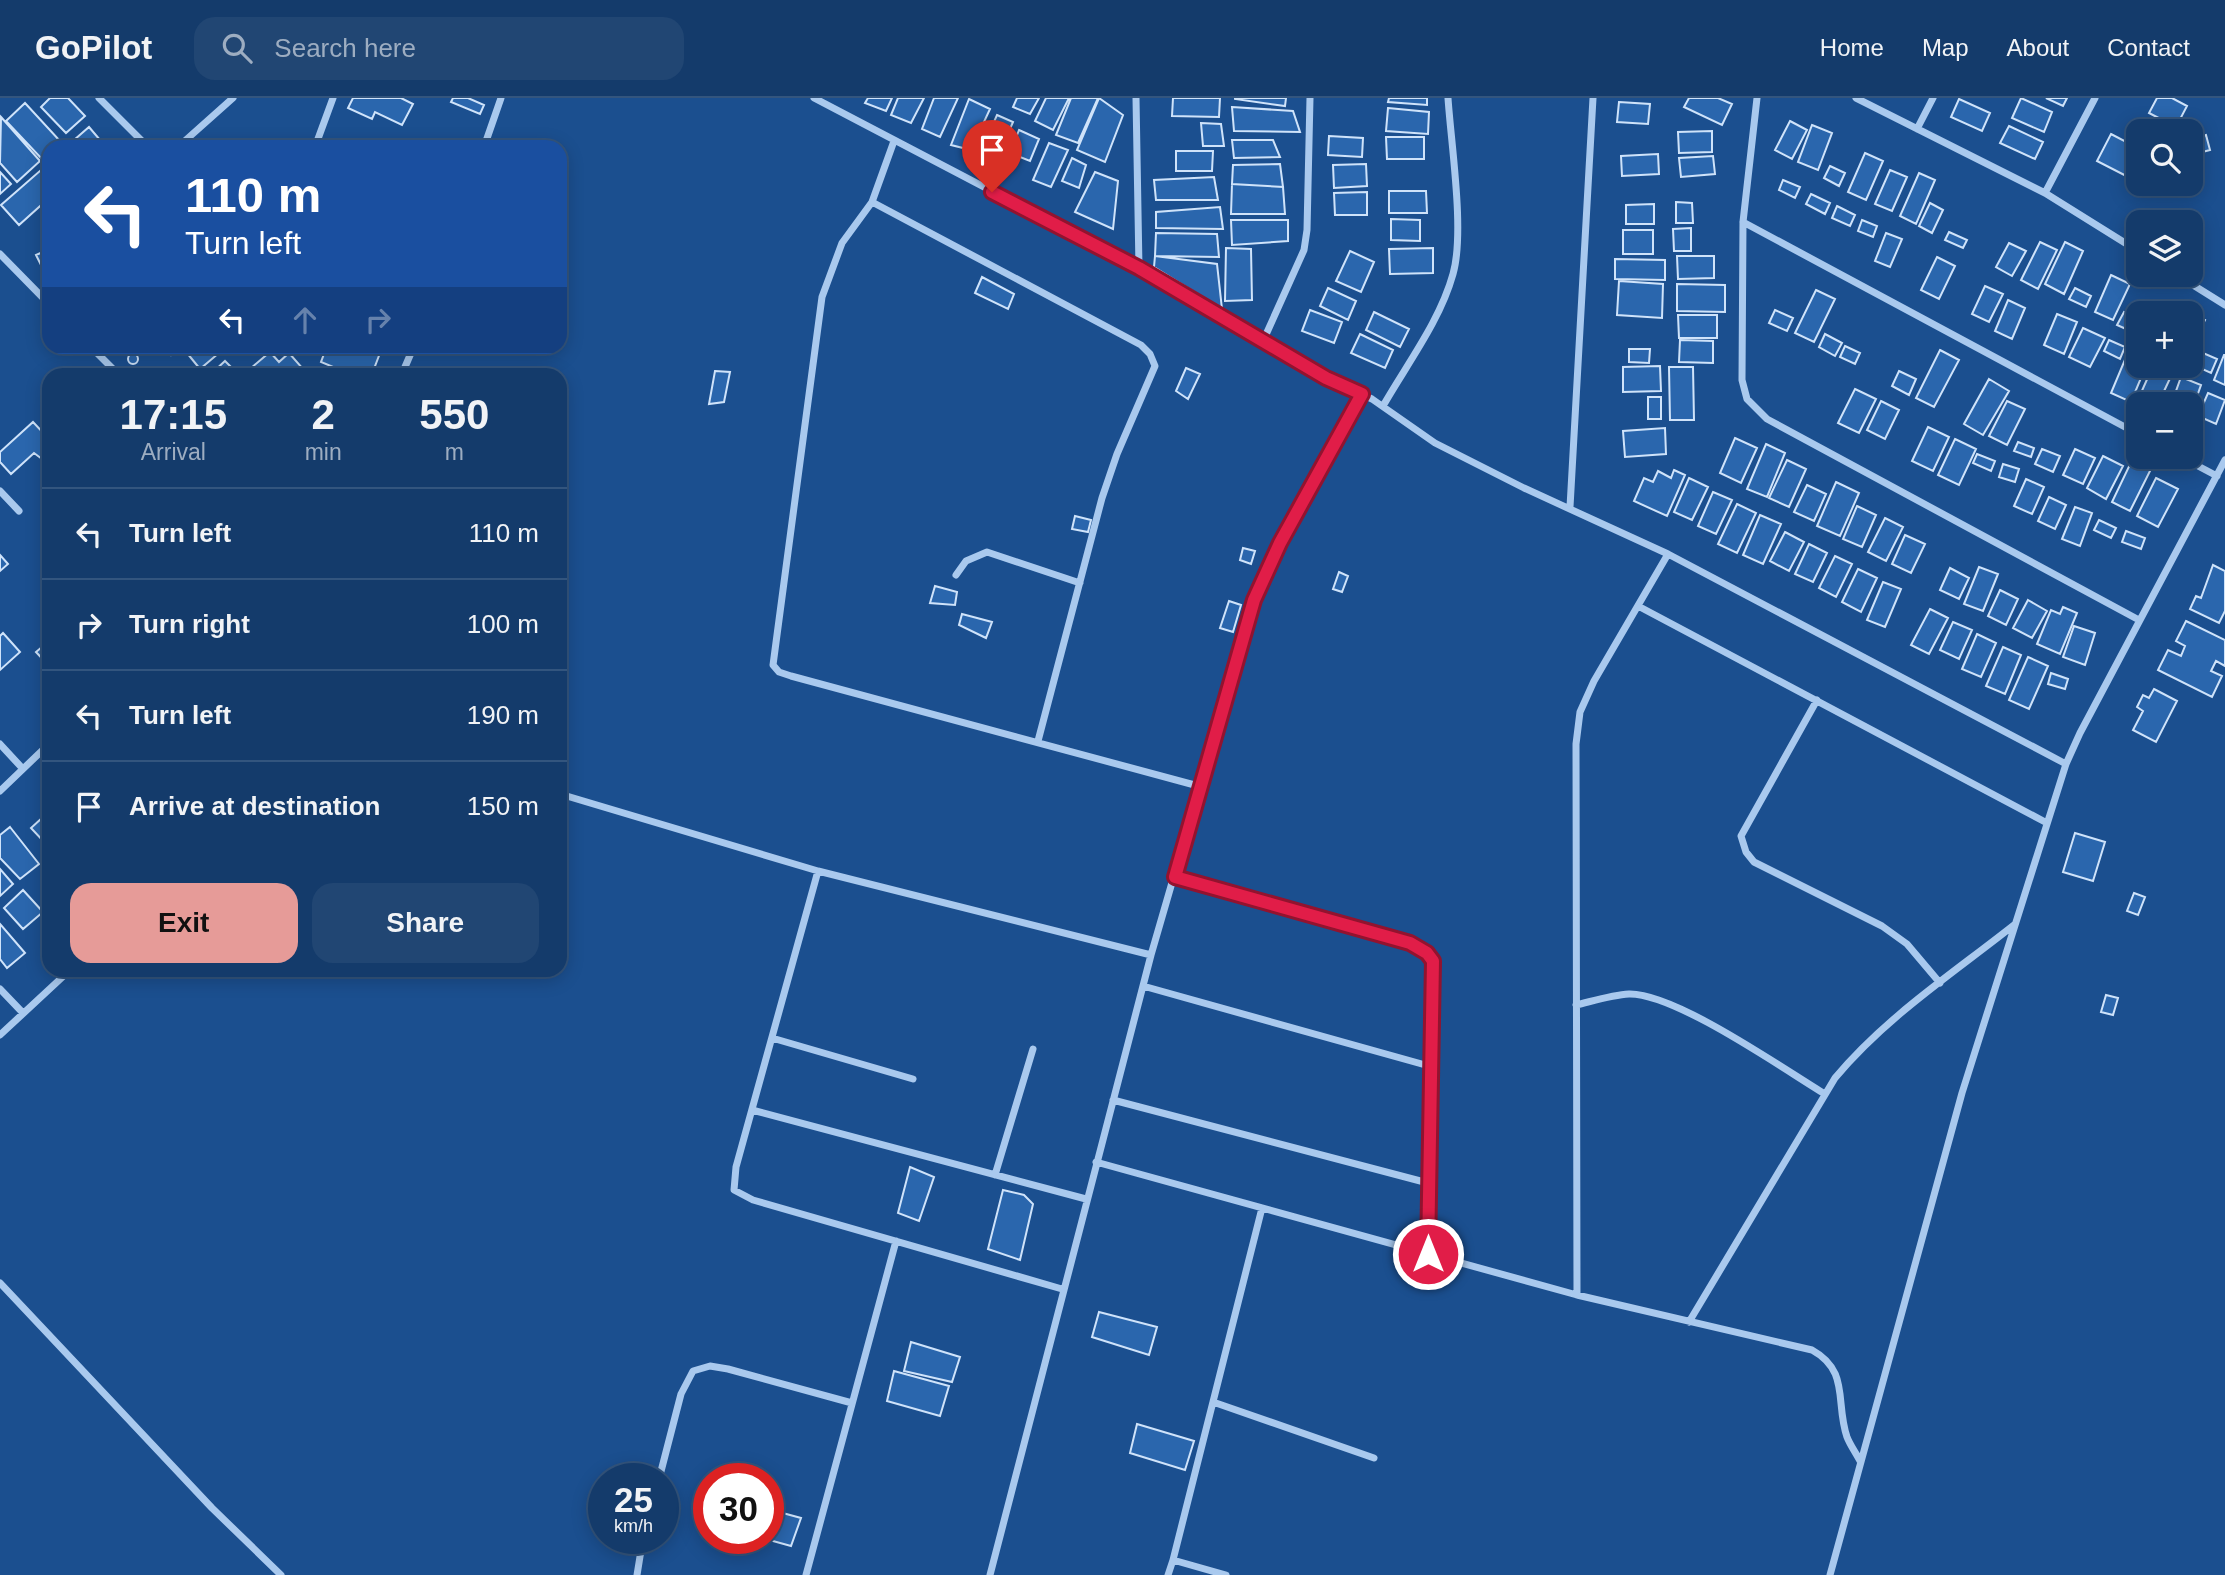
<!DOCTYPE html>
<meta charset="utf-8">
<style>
:root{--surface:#143b6b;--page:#214673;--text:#f1f3f6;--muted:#9dadc1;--line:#33557e;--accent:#e69b98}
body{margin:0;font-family:Arial,sans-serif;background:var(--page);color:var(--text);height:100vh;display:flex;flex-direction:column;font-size:26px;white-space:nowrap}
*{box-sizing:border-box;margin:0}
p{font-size:23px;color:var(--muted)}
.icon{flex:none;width:38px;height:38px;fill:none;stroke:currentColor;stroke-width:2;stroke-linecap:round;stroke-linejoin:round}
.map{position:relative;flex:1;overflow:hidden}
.drawer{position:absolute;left:42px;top:270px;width:525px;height:609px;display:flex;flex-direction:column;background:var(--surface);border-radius:21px;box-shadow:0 4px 18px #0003,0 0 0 2px var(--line)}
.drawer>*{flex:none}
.banner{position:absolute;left:42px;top:42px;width:525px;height:214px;border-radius:21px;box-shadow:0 4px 18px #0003,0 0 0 2px var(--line);background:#1a4fa0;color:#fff;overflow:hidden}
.controls{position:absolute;left:2126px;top:21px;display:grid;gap:14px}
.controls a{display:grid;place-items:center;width:77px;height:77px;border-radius:14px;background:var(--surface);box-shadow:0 4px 18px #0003,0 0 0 2px var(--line);font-size:35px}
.speed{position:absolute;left:588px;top:1365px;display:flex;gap:14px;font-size:35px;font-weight:700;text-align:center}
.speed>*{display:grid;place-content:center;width:91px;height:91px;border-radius:50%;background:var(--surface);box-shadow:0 4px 18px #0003,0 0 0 2px var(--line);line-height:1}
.speed small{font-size:18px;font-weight:400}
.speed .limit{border:10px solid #d22;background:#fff;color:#111}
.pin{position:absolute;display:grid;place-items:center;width:60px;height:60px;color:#fff;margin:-72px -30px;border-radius:50% 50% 50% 0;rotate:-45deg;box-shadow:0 0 7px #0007}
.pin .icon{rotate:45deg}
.me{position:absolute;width:77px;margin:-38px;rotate:0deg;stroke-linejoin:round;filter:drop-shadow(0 0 5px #0008)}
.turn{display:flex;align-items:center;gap:24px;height:147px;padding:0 28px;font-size:32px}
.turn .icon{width:91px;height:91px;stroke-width:2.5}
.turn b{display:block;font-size:49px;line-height:60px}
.lanes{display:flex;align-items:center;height:66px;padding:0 28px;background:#0003;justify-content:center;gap:35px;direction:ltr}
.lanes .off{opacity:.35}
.eta{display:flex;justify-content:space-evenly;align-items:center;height:119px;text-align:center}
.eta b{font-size:42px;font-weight:600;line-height:49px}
.primary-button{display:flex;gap:14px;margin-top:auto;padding:14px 28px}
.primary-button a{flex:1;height:80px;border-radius:21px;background:var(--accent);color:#111;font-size:28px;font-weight:600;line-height:80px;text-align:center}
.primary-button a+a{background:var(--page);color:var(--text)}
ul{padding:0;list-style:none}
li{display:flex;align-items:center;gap:21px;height:91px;padding:0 28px;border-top:2px solid var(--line)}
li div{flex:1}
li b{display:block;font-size:26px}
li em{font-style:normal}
header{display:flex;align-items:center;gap:42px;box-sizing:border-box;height:98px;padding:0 35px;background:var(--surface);border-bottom:2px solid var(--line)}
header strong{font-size:33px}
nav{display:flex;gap:38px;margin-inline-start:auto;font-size:24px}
.search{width:490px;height:63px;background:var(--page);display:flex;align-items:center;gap:18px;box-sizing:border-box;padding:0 24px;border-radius:21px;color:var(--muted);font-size:26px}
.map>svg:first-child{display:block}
.building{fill:#2a66ad;stroke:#cfe3fa;stroke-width:2}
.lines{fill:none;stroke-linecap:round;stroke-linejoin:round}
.minor{stroke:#a9c9ee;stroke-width:7}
.route-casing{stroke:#92132f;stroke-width:18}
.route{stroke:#e11d48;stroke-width:12}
</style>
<header>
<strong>GoPilot</strong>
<div class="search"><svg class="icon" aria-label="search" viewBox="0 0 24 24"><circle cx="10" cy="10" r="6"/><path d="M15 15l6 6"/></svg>Search here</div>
<nav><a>Home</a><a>Map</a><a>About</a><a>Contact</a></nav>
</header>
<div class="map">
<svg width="2225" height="1477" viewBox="0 0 2225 1477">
<rect width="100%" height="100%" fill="#1b4f8f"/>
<path class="building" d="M50,0H68L85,18L66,35L41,9Z
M353,0H401L413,6L402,27L375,14L372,21L348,10Z
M453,0H468L484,7L480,16L451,4Z
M868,0H892L886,13L865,5Z
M898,0H924L911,25L891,17Z
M934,0H958L940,39L922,31Z
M1017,0H1039L1030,16L1013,9Z
M1046,0H1069L1053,32L1035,23Z
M1071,0H1098L1078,45L1056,37Z
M1099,0L1123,17L1105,64L1077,52Z
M1173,0H1220L1219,19L1172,18Z
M1235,0H1286L1285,8L1235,1Z
M1389,0H1427V7L1388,4Z
M1689,0H1718L1732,6L1722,27L1684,9Z
M2021,0L2052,14L2044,34L2012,20Z
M2046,0H2067L2063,8Z
M2157,0H2172L2187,8L2176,29L2149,15Z
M969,1L990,11L971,52L951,47Z
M1959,1L1990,15L1982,33L1951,19Z
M1619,4L1650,6L1648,26L1617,24Z
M25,5L60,43L49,49L41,60L6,23Z
M1232,9L1293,13L1300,34L1234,33Z
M1388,10L1429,14L1428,36L1386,33Z
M997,17L1013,24L997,61L980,55Z
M1,19L40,63L17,84L0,65Z
M1790,23L1807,32L1792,61L1775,52Z
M1201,25L1221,26L1224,48H1203Z
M1812,27L1832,35L1818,72L1798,64Z
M2009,28L2043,44L2035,61L2000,45Z
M89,29L106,49H66Z
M1019,32L1039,41L1030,63L1010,55Z
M1712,33V54L1679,55L1678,34Z
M2111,36L2138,50V84L2097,63Z
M2206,37L2210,52L2191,57V41Z
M1329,38L1363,40L1362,59L1328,57Z
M1386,39H1424V61H1387Z
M1232,42H1273L1280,59L1234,60Z
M1049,45L1068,52L1051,89L1033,82Z
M1176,53H1213L1212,73H1176Z
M1865,55L1883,63L1866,102L1848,94Z
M1658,56L1659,76L1622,78L1621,58Z
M1713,58L1715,76L1681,79L1679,60Z
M1072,60L1086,67L1079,90L1062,83Z
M1280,66L1283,89L1232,86L1233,67Z
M1366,66L1367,88L1334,90L1333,67Z
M1830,68L1845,75L1839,88L1824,80Z
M41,72L49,80V100L19,127L1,107Z
M1890,72L1907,79L1892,113L1875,106Z
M0,74L11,86L0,96Z
M1095,74L1118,83L1113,131L1075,114Z
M1919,75L1935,82L1916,126L1900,118Z
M1214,79L1218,102H1156L1154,82Z
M1783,82L1800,89L1795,100L1779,92Z
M1232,86L1283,89L1285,116H1231Z
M1389,93H1426L1427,115H1389Z
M1367,94V117H1335L1334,95Z
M1811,96L1830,105L1825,116L1806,106Z
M1676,104L1692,105L1693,125H1676Z
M1930,105L1943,112L1932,135L1919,128Z
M1654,106V126H1626V107Z
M1837,108L1855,117L1850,128L1832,120Z
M1220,109L1223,131L1156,130V114Z
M1391,121L1420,122V143L1391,142Z
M1231,122H1288V143L1232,147Z
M1862,122L1877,128L1873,139L1858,133Z
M1691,130V153H1674L1673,131Z
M1623,132H1653V156H1623Z
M1949,134L1967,142L1963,150L1945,142Z
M1156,135L1217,136L1219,159L1155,158Z
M1886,135L1902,141L1890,169L1875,163Z
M2040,144L2057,152L2038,191L2021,182Z
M2065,144L2083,153L2064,196L2045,186Z
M2009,145L2026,153L2012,178L1996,169Z
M1226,150L1251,151L1252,202L1225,203Z
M1433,150V175L1390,176L1389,151Z
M45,153L49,171L44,173L36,157Z
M1350,153L1374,164L1361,194L1336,183Z
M1155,158L1217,166L1222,211L1154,169Z
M1677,158H1714V180L1678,181Z
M1937,159L1955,168L1939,201L1921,192Z
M1615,161L1665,162V182L1615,181Z
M2111,177L2130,186L2113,222L2095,214Z
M982,179L1014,196L1008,211L975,195Z
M1619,183L1663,186L1662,220L1617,217Z
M1677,186L1725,187V214L1677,213Z
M1985,188L2003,196L1989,224L1972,216Z
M1328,190L1356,203L1348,222L1320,208Z
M2075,190L2091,198L2086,209L2069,201Z
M1816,192L1835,201L1814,244L1795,235Z
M2008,202L2025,210L2012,241L1995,233Z
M1310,212L1342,224L1334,245L1302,233Z
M1775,212L1793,220L1787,233L1769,225Z
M1374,214L1409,231L1400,249L1366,232Z
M2124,214L2138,221L2135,235L2117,227Z
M2188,214L2205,222L2191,251V215Z
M2057,216L2077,224L2064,256L2044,247Z
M1678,217H1717V240H1679Z
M2083,230L2105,240L2090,269L2069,259Z
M1360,236L1393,252L1385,270L1351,255Z
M1825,236L1842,245L1835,258L1819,249Z
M1680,242L1713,243V265L1679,264Z
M2109,242L2125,249L2120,261L2104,253Z
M163,248H180L171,257Z
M195,248H213L219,255L200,271L187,255Z
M295,248H312L309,255Z
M327,248H364L380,255L372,276H350L321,264Z
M1845,248L1860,255L1855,266L1840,259Z
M1629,251H1650L1649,265L1629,264Z
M1940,252L1959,262L1934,309L1916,300Z
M2129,252L2138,256V268H2146L2131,304L2111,295Z
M2196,252L2217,261L2211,275L2191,266Z
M270,254L279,264L289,255L304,272L299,276H256L251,270Z
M128 261a5 5 0 1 1 10 0a5 5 0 1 1-10 0Z
M2224,257H2225V287L2214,282Z
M225,263L238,276H211Z
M1660,268L1661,293L1623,294V269Z
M2153,268L2173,274L2158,306L2138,307L2136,306Z
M1669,269H1693L1694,322H1670Z
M1186,270L1200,276L1188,301L1176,293Z
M715,273L730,274L724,304L709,306Z
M1899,273L1916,281L1909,297L1892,288Z
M2181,279L2201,287L2196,301L2176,293Z
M1989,281L2009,293L1983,337L1964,326Z
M1855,291L1876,301L1859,335L1838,325Z
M2208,295L2225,302L2216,326L2198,318Z
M1648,299H1661V321H1648Z
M1881,303L1899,312L1885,341L1867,332Z
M2007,303L2025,311L2007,347L1989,338Z
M33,324L49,341L44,346L42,361L34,355L11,376L0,364V354Z
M1928,329L1949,339L1933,373L1912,363Z
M1665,330L1666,356L1625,359L1623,333Z
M1735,340L1757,350L1741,385L1720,375Z
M1955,341L1976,351L1959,387L1938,377Z
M2018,344L2034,350L2031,359L2014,353Z
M1766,346L1785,355L1767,399L1747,391Z
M2042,351L2060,358L2053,374L2035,366Z
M2075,351L2095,360L2083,386L2063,377Z
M1977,356L1995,363L1991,373L1973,365Z
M2103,358L2123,368L2106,401L2087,390Z
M2134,358L2153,367L2130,413L2112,404Z
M1787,362L1806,371L1789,409L1769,400Z
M2003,366L2019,371L2015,384L1999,379Z
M1674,372L1685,377L1667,418L1634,403L1644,380L1653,384L1658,373L1671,380Z
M1689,380L1708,389L1692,422L1674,414Z
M2156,380L2178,391L2158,429L2137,418Z
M2026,381L2044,389L2032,416L2014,408Z
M1836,384L1859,395L1840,438L1817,428Z
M1807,387L1826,396L1814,423L1794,414Z
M1713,394L1732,402L1716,436L1698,428Z
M2049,399L2066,407L2055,431L2038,423Z
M1737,406L1756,415L1737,455L1718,446Z
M1857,408L1876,417L1862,449L1843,441Z
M2075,409L2092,415L2080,448L2062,441Z
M1760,417L1781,426L1763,466L1743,457Z
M1075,418L1091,422L1088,434L1072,431Z
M1885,420L1903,429L1886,463L1868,454Z
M2099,422L2116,430L2111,440L2094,432Z
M2126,433L2145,440L2141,451L2122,444Z
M1785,434L1804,444L1789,473L1770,463Z
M1905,437L1925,446L1911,475L1892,466Z
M1809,446L1827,455L1813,484L1795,476Z
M1243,450L1255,453L1251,466L1240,462Z
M0,457L8,466L0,473Z
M1835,458L1852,466L1836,499L1819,490Z
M2213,467L2225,473V513L2219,525L2190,511L2196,498L2201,500Z
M1979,469L1998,476L1983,513L1964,506Z
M1950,470L1969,480L1959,501L1940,492Z
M1858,471L1877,480L1861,514L1842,504Z
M1339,474L1348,478L1342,494L1333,491Z
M1883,484L1901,491L1885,529L1867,522Z
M935,488L957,494L955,507L930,505Z
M2000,492L2018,501L2006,527L1988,518Z
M2028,502L2047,513L2032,540L2013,530Z
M1229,503L1241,507L1233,534L1220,530Z
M2063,509L2077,515L2060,556L2037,546L2051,512L2060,516Z
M1930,511L1948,520L1929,556L1911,547Z
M962,516L992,524L986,540L959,527Z
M2186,523L2225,542V568L2216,563L2211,573L2222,578L2212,599L2158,572L2168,552L2181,558L2185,548L2176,543Z
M1953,524L1972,532L1959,561L1940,552Z
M2074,528L2095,535L2085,567L2063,559Z
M3,535L20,554L0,572V538Z
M1977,536L1996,545L1981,579L1962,571Z
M49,543V568L36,554Z
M2003,549L2021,557L2005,596L1986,588Z
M2028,559L2048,568L2029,611L2009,602Z
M2051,575L2068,581L2065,591L2048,586Z
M2154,591L2177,603L2156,644L2133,632L2143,613L2137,609L2143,597L2149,600Z
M42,720L49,728V742L45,745L31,730Z
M10,729L39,766L20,781L0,760V737Z
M2075,735L2105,744L2093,783L2063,774Z
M0,771L13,786L0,798Z
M23,792L43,814L23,831L4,810Z
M2134,795L2145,799L2138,817L2127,813Z
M0,826L25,855L7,870L0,861Z
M2106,897L2118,900L2113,917L2101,914Z
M910,1069L934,1079L919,1123L898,1115Z
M1003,1092L1024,1097L1033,1106L1020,1162L988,1151Z
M1099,1214L1157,1229L1149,1257L1092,1239Z
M911,1244L960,1259L952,1284L904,1273Z
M894,1273L949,1288L940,1318L887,1303Z
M1137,1326L1194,1343L1185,1372L1130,1355Z
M768,1411L801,1420L791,1448L762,1440H768Z"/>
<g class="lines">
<path class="minor" d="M99,0L148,49
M814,0L1139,170L1326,280L1372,301L1435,345L1524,390L1668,456L2066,666
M1136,0L1139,170
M1757,0L1743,124L1742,282L1747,301L1767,321L2139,522
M1856,0L2045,95
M2095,0L2045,95L2138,153
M1917,31L1933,0
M894,43L872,104L842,145L822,199L773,567L779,574L791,578L1202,689
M178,49L233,0
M315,49L333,0
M484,49L501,0
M872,104L1141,247L1150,256L1155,268L1117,356L1102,400L1038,643
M1743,124L2138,336
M0,156L49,206
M2177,177L2225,207
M1264,241L1304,152L1307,132L1310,0
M90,248L118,276
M402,276L414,248
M1383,308C1407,266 1440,223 1453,176C1465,134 1451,46 1448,0
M2181,359L2217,378
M0,393L19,413
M1570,409L1593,0
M956,477L966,463L987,454L1080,485
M1638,508L2047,725
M1817,602L1741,738L1746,754L1754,764L1882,828L1907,846L1940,885
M0,646L23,671
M0,693L49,646
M560,696L818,773L1151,857
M818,773L736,1069L734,1092L753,1102L1062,1191
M1175,779L1410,845L1427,855L1432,863L1428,1156
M1143,888L1429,968
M0,891L23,915
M1576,907C1593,903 1612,897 1629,896C1675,895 1782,970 1825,996
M0,937L70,872
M772,940L913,981
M1113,1002L1428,1085
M752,1012L1086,1101
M1096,1064L1577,1197L1812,1252C1850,1273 1835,1304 1847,1339C1850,1347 1856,1355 1860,1363
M995,1077L1033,951
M0,1185L212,1410L281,1477
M1577,1197L1576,646L1580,614L1594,583L1668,456
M1689,1224L1835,980C1886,919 1952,876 2014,827
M1213,1304L1374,1360
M659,1381L681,1296L693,1273L710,1268L728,1271L852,1305
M1173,1462L1262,1110
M637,1477L643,1440
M806,1477L896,1143
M990,1477L1151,857L1254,502L1280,445L1362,296
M1168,1477L1173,1462L1226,1477
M1830,1477L1962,995L2066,666L2080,635L2225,362"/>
</g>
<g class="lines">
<g class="route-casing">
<path id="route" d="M992,94L1139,170L1326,280L1362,296L1280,445L1254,502L1175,779L1410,845L1427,855L1433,863L1428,1156"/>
</g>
<use href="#route" class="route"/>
</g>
</svg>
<div class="controls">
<a><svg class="icon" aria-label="search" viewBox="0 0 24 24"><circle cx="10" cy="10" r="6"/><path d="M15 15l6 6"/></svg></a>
<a><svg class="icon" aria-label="layers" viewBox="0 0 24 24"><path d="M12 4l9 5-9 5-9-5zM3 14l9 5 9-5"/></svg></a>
<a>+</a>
<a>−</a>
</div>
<div class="speed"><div>25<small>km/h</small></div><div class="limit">30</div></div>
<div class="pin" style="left:992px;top:94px;background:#d93025"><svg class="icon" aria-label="arrive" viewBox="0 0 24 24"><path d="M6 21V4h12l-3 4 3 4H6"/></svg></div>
<svg class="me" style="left:1428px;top:1156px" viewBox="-20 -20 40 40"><circle r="17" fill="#e11d48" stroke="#fff" stroke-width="3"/><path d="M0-11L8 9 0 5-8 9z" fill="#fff"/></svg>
<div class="banner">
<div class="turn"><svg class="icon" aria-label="left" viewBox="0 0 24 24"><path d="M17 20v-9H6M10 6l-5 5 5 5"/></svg><div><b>110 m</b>Turn left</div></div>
<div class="lanes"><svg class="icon" aria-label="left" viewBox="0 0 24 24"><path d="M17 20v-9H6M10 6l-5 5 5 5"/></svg><svg class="icon off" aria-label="ahead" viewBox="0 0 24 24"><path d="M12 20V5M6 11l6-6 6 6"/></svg><svg class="icon off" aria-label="right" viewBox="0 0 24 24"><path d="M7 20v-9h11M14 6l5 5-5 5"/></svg></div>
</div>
<section class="drawer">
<div class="eta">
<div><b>17:15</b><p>Arrival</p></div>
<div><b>2</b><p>min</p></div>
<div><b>550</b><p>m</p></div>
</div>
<ul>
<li><svg class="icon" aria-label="left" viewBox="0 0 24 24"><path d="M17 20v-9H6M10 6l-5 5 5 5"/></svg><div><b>Turn left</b></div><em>110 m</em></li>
<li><svg class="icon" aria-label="right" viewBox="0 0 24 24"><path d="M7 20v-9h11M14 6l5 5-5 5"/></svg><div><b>Turn right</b></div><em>100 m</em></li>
<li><svg class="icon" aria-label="left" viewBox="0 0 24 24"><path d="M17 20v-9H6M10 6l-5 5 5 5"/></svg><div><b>Turn left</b></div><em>190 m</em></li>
<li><svg class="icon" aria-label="arrive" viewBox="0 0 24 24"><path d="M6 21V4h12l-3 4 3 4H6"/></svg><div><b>Arrive at destination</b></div><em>150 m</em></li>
</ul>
<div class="primary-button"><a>Exit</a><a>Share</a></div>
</section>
</div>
